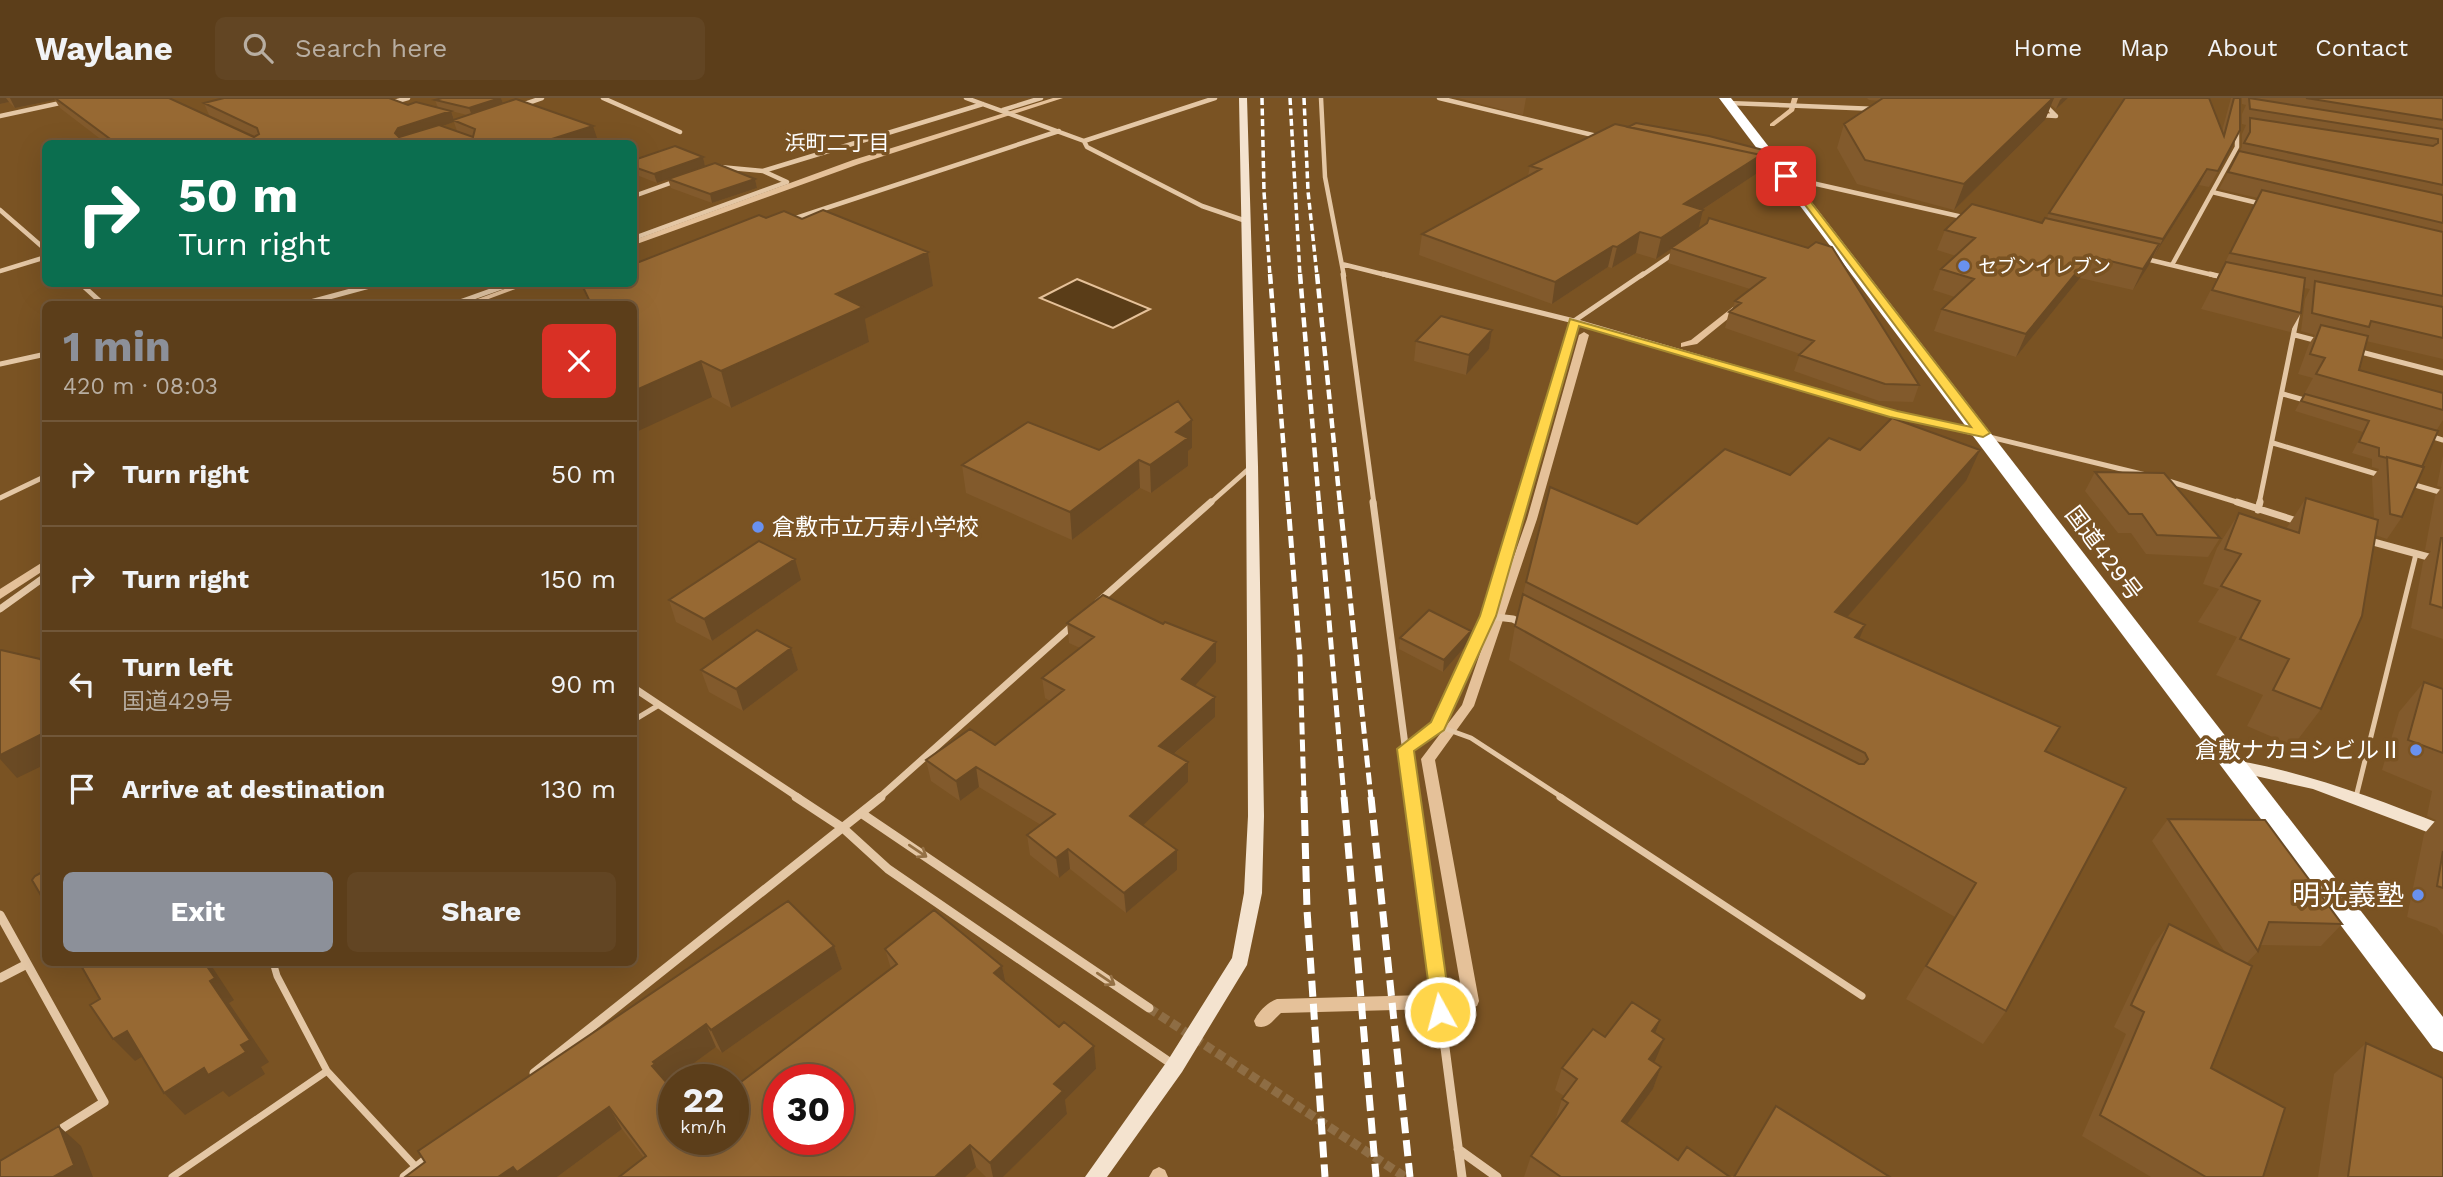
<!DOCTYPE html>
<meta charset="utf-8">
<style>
:root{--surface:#5c3e1a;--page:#624523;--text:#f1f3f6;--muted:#b8aea2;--line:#715739;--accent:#8c9099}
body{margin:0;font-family:"Work Sans","Noto Sans JP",sans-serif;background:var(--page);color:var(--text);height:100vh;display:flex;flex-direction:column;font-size:26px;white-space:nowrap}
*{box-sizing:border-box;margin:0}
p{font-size:23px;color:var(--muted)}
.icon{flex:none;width:38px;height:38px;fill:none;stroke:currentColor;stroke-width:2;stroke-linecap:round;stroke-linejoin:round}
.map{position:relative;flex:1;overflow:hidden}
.panel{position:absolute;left:42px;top:203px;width:595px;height:665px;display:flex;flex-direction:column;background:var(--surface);border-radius:10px;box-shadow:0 7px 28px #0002,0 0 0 2px var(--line)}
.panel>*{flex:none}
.banner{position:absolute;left:42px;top:42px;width:595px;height:147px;border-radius:10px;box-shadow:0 7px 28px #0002,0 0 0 2px var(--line);background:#0b6e4f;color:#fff;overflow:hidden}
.speed{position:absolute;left:658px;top:966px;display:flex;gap:14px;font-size:35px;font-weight:700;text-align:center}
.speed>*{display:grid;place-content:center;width:91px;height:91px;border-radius:50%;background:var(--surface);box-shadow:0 7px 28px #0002,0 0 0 2px var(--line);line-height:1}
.speed small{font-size:18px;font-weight:400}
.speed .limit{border:10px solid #d22;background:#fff;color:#111}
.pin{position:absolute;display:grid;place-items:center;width:60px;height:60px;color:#fff;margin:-30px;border-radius:14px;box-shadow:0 4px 10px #0006}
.me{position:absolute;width:77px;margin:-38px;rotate:353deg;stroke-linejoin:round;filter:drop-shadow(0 0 5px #0008)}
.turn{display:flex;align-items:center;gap:24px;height:147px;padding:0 21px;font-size:32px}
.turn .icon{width:91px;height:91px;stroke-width:2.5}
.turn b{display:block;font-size:49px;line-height:60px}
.round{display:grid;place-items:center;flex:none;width:74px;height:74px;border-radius:10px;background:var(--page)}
.summary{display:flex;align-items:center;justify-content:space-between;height:119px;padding:0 21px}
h1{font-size:42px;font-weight:700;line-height:52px;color:var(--accent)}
.button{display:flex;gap:14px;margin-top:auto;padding:14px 21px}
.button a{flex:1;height:80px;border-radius:10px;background:var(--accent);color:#fff;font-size:28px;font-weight:700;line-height:80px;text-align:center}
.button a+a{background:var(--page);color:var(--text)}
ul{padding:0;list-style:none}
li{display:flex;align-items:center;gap:21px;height:105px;padding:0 21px;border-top:2px solid var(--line)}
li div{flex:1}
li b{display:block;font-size:26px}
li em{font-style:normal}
header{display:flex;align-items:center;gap:42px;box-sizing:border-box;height:98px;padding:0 35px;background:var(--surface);border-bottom:2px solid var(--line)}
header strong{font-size:33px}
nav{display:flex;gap:38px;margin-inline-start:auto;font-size:24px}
.search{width:490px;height:63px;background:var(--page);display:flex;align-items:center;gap:18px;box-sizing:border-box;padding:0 24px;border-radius:10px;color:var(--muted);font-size:26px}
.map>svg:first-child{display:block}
.water{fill:#5a3d18;stroke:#e5c199;stroke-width:2}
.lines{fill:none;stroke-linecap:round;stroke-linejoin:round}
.stream{fill:#e5c199;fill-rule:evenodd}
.street-tunnel{stroke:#8e6d44;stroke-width:9;stroke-dasharray:9 4.5;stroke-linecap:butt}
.lane-far1{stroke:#e4c7a5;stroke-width:5}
.lane{stroke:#e4c7a5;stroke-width:7}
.street-far3{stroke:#e4c7a5;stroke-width:4.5}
.street-far2{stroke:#e4c7a5;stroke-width:5}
.street-far1{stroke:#e4c7a5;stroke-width:7}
.street{stroke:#e4c7a5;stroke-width:9}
.secondary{fill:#f4e3cf;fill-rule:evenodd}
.highway{fill:#fff;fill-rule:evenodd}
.rail-far3{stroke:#fff;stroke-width:3.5;stroke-dasharray:7 3.5;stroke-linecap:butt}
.rail-far2{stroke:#fff;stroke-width:4.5;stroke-dasharray:10 4.5;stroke-linecap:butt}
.rail-far1{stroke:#fff;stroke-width:5;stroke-dasharray:12 5;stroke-linecap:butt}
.rail{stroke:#fff;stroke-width:7;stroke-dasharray:16 7;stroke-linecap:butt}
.wall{fill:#825a2c;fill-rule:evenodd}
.shaded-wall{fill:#6a4a24}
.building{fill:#976933;stroke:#6a4a24;stroke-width:2;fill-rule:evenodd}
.oneway{stroke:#947044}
.route{fill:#ffd54a;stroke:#a68a30;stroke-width:2}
.poi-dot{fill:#6991ef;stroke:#7a5323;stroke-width:2.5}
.labels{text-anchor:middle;stroke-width:7;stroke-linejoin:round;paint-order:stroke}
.far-poi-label{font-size:19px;fill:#fff;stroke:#7a5323;text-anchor:start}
.far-neighbourhood-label{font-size:21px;fill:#fff;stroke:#7a5323}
.poi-label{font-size:23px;fill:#fff;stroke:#7a5323;text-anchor:start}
.street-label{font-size:23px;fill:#fff;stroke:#7a5323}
.near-poi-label{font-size:28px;fill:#fff;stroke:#7a5323;text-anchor:end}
</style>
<header>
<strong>Waylane</strong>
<div class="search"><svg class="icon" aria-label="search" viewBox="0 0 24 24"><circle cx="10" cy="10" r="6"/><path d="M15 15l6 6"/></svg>Search here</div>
<nav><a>Home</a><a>Map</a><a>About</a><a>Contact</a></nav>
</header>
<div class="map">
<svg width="2443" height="1079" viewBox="0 0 2443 1079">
<rect width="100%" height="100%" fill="#7a5323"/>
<path class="water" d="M1077,181L1150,211L1113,230L1040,200Z"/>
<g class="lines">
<path class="stream" d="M1053,0H1063L859,66L634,147V142L853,62Z
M1792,0H1798L1794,13L1774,28H1770V26L1789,11Z
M518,186H529L475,206H464Z
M1738,205L1745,207L1697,246L1681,249V245L1691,242Z
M1584,234L1589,237L1537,421L1474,608L1435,662L1479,903L1477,908L1471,910L1281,915C1273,922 1268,932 1256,928L1254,923C1258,914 1268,904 1277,901L1462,896L1421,661L1462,607L1527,421L1579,237Z
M46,462V471L0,501V491Z
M1159,1069L1165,1072L1168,1079H1149L1153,1072Z"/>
<path class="street-tunnel" d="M1149,910L1405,1079"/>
<path class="lane-far1" d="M634,622L659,607
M1438,628L1471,640L1563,700
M2356,699L2416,456"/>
<path class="lane" d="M1560,699L1862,898
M273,864L277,878L327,973L416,1069
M172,1079L327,973"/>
<path class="street-far3" d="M603,0L680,34
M966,0L1084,43L1087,49L1202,108L1246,123
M1321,0L1325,79L1344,178
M1439,0L1601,39
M394,4L408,0
M1728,5L1877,11
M519,8L542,0
M1003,12L1041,0
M2039,17L2056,18L2048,10
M0,18L83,0
M1084,43L1215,0
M720,69L763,73L983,6
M1750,71L1967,120
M763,73L787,84
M2212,94L2262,106
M634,98L676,83
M0,112L46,152
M790,122L1059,33
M634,140L787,84
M2142,160L2217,178
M1342,166L1390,178
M2172,167L2237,49V31
M0,173L46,159
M1641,178L1676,154"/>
<path class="street-far2" d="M1343,176L1374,406
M1383,176L1574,223L1895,316L2150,378
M2210,176L2226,180
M81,186L103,206
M303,206L377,186
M454,206L510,186
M2295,237L2318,243
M2357,253L2443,275
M0,266L46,256
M2283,296L2308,303
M2427,337L2443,342
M2273,345L2383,378
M2165,382L2243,406
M2408,385L2443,395
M0,400L46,378
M1209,406L1252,368
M1521,406L1574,223L1643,176
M2259,406L2298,214"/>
<path class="street-far1" d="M1373,404L1412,700
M2237,404L2300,424
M2258,412L2260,404
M2366,442L2443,463
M1098,504L1211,404
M0,511L46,478
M1488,518L1513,521L1523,526
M634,590L799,700
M1405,651L1438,628L1488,518L1521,404
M879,700L1074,526"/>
<path class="street" d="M796,699L843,730L888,771L1175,968
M1412,699L1462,1079
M861,715L1149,910
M0,817L104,1004L55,1035
M0,880L27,866
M534,975L881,699
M1458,1051L1497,1079
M404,1079L429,1059"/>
<path class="secondary" d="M1239,0H1247L1258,368L1264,718L1262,795L1247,867L1182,974L1107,1079H1085L1168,962L1232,860L1244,795L1248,718L1246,368Z
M2235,662C2307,675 2375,700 2443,727V740L2313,691L2229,672L2227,668L2229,664Z"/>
<path class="highway" d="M1719,0H1731L2443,919V954L2433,950Z"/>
<path class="rail-far3" d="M1262,0L1264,94L1270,178
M1290,0L1300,178
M1304,0L1308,93L1317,178"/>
<path class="rail-far2" d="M1270,176L1288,406
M1300,176L1319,406
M1317,176L1340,406"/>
<path class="rail-far1" d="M1288,404L1300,560L1304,700
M1319,404L1344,700
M1340,404L1371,700"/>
<path class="rail" d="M1304,699L1307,812L1325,1079
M1344,699L1376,1079
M1371,699L1410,1079"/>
</g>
<path class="wall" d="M0,0H169L254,39L255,38L209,17L204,5L408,7L438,10L435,2L501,0L503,5L597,40L578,46H107L60,10L55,2L15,10L9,4L0,6ZM451,13L467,17L454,21ZM454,24L457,33L443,28Z
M1458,0H1526L1523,17Z
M1867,0H2068L2056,11L2051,7L2045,22L1954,112L1857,86L1837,50L1844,26L1879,3L1869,2Z
M2231,0H2234L2240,32L2232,48L2209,89L2199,87L2154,158H2153L2133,192L2080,180L2016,259L1934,233L1942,211L1955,199L1933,192L1941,171L1956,158L1937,152L1945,132L2042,125L2047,120L2049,115L2222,33Z
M2242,0H2443V261L2366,243L2359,272L2443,295V322L2436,333L2402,419L2387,441L2375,437L2321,611L2293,648L2247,628L2263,597L2216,577L2237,539L2198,524L2219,491L2203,486L2217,450L2239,415L2286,431L2306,400L2374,421L2372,380L2379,371L2372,369V361L2352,355L2363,334L2295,313L2313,280L2298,276L2309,246L2315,237L2301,233L2305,201L2310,191L2304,190L2301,215L2290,234L2201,211L2258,100L2219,91L2242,49V36L2246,27L2242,26V16L2246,7L2242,6Z
M1615,26L1770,60L1767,69L1758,67L1756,76L1702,112L1698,132L1919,287L1913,304L1879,303L1794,273L1800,256L1725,230L1729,214L1732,212L1735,203L1750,191L1668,165L1671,151L1656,161L1636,155L1612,170L1608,169L1552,206L1419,157L1422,136L1528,78L1530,68Z
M703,59L705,68L657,85L634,76V62Z
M668,81H755L757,90L712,105L671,90Z
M766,120L802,121L928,154L933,188L865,221L869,244L731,310L712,299L634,206H589L582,187Z
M1492,232L1489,251L1466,277L1414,263L1416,243Z
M1192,350L1188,353V368L1151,395L1140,390L1072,442L966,395L962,367L1099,352Z
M1860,352L1966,383L1847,519L1865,527L1859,540L2046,654L2006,913L1983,946L1906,901L1955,819L1509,562L1515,528L1526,484L1637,426L1790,377Z
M2443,358V541L2411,530L2423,464L2431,453L2425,452L2435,398L2442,389L2437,388Z
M2095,374L2220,440L2208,459L2146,456L2131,435H2118L2085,393Z
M801,482L712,543L676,524L669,502Z
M1067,525L1163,526L1216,544V564L1194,588L1215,599V619L1174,656L1188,684L1143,727L1177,772L1126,815L1070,771L1059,780L1030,757L1027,737L1041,727L979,689L960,703L931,683L926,662L995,647L1050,603L1045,600L1042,580L1080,550L1069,545Z
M1471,533L1469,544L1443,574L1399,551L1400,540Z
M791,550L798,572L743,613L709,594L701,572Z
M2424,584L2443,591V837L2437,830L2407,819L2424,736L2436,722L2427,718L2432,693L2382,672L2399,614Z
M2168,721L2342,826L2321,848L2260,847L2258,853L2247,865L2211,970L2263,1079H2151L2082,1038L2126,936L2114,929L2152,849L2169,826L2225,854L2152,743Z
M834,848L842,871L722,955L716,949L666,985L674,1041L891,871L885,851L1002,868L1006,885L1096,971L1065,1002L1067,1016L1003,1079H986L976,1069L644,1060L622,1031L557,1079H405Z
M1660,922L1655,935V963L1654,964L1661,969L1653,991L1627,1026L1678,1062L1730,1079H1524L1531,1058L1555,1023L1562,1001L1564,998L1555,992L1562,970L1605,939Z
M2366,945L2443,1079H2318L2334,976Z"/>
<path class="shaded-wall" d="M0,0H6L9,4L0,6Z
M10,0H54L55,2L15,10Z
M501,0L504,8L472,18L469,10Z
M2054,0L2045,22L1954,112L1964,86Z
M2062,0H2068L2056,11L2060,2Z
M451,13L454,22H453L454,24L403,42L409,43L410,46H399L395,35L398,30Z
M593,28L597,40L578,46H536Z
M1761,57L1756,76L1679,127L1684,106Z
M703,59L705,68L657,85L654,76Z
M2207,71L2199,87L2154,158L2163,141Z
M755,81L757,90L712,105L710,96Z
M1703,112L1698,133L1656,161L1661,140Z
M1640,134L1636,155L1612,170L1617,149Z
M2159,146L2149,167L2133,192L2143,171Z
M1613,148L1608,169L1552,206L1555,184Z
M928,154L933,188L865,221L869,244L731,310L721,273L836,196Z
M2090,158L2080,180L2016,259L2026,236Z
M1492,232L1489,251L1466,277L1469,257Z
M701,263L712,299L634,335V293Z
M1192,322V350L1188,353V368L1151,395L1150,367L1176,334Z
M1980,352L1966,383L1822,548L1835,514Z
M1139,362L1140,390L1072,442L1070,414Z
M795,461L801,482L712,543L704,521Z
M1865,527L1851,561L1855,539Z
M1471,533L1469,544L1443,574L1444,562Z
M1216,544V564L1183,601L1182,581Z
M791,550L798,572L743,613L736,591Z
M1215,599V619L1160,668L1159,648Z
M46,634V666L17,680L0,661V657Z
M1188,664V684L1132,738L1130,718Z
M976,669L979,689L960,703L956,683Z
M1068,751L1070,771L1059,780L1056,760Z
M1177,752V772L1126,815L1124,795Z
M834,848L842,871L722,955L711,932Z
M204,864H209L234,902L229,905L269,964L261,969L265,976L229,999L223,993L185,1017L164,995L241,947L210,883Z
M1002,868L1007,891L994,875Z
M1660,922L1652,944V933Z
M706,926L716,949L665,986L652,968L653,964Z
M127,933L148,955L135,963L113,941Z
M1664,941L1655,963L1641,983L1649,961Z
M1094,948L1096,971L1065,1002L1067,1016L1003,1079H993L990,1065L1054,986Z
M1661,969L1653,991L1614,1044L1622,1023Z
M609,1009L622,1031L557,1079H521L517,1074Z
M59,1028L81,1048L93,1079H53Z
M970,1047L976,1069L965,1079H935Z
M513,1069L521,1079H498Z"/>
<path class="building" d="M55,0H169L254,39L259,36L257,30L204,5L224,0H389L408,7L416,4L451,13L398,30L395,35L399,39L439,27L473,39L475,31L453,22L516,1L593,28L536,46H415L409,43L399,46H117Z
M442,0H500L469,10L435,2Z
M1883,0H2053L1964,86L1865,62L1844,26Z
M2125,0H2209L2224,38L2234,0H2240V32L2218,73L2207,71L2163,141L2049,115Z
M2249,0L2443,31V87L2244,45L2250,34V20L2433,48L2438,45V41L2250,11Z
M2306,0H2443V22Z
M1636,25L1709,38L1763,52L1770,60L1761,58V57L1628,29Z
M1615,26L1761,57L1684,106L1703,112L1661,140L1640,134L1617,149L1613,148L1555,184L1422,136L1541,71L1530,68Z
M675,48L703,59L654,76L634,69V62Z
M2239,53L2443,97V125L2228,74Z
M715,65L755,81L710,96L668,81Z
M2262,92L2443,134V198L2230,155Z
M1972,106L2042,125L2045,120L2159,146L2143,171L2090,158L2026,236L1942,211L1974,181L1941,171L1975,140L1945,132Z
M823,112L928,154L836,196L863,209L721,273L701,263L634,293V206H591L582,187L585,186H634V166L759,117L766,120L784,113L802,121Z
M1709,120L1808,150L1816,144L1832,149L1919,287L1885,286L1799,257L1814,243L1729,214L1741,205L1735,203L1765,180L1671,150L1707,125Z
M2226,164L2305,180L2301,215L2212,192Z
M2315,183L2443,209V240L2371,223L2369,229L2312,215Z
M1441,218L1492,232L1469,257L1416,243Z
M2321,227L2368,238L2359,272L2443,295V312L2316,276L2325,260L2310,256Z
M2305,296L2438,333L2422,369L2387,359V360L2379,358V350L2359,344L2369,323L2301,303Z
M1178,303L1192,322L1176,334L1188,340L1150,367L1139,362L1070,414L962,367L1028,324L1099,352Z
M1892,320L1980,352L1835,514L1865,527L1855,539L2060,629L2045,653L2126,690L2006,913L1926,868L1976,785L1515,528L1523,496L1859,666H1864L1868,661L1865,655L1526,484L1550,389L1637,426L1725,351L1790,377L1829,340L1860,352Z
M2387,359L2424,369L2402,419L2390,416Z
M2095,374L2164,375L2220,440L2157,437L2142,416H2129Z
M2306,400L2378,422L2362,518L2321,611L2273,592L2289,561L2240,541L2260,503L2221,488L2241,456L2225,451L2239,415L2299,435Z
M2441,440H2443V510L2430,506Z
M759,443L795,461L704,521L669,502Z
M1103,497L1163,526L1165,524L1216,544L1182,581L1215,599L1159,648L1188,664L1130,718L1177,752L1124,795L1068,751L1056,760L1027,737L1055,716L976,669L956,683L926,662L970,631L995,647L1064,592L1042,580L1094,539L1067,525Z
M1429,512L1471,533L1444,562L1400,540Z
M757,532L791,550L736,591L701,572Z
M1,552L40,561L46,568V634L0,657V553Z
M2424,584L2443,591V655L2408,642Z
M2168,721L2265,722L2342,826L2269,824L2258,853Z
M2443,753V790L2437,788Z
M46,772V806L32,782L35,778Z
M788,803L834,848L711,932L706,926L653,964L655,966L652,968L674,993V1041H733V990L897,866L885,851L934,812L1002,868L994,875L1059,929L1064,924L1094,948L1054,986L1063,993L990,1065L970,1047L935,1079H619L646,1058L609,1009L517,1074L513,1069L498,1079H405L425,1064L418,1053ZM779,982H838V1041H779Z
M2169,826L2252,868L2211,970L2285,1010L2263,1079H2206L2100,1017L2144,914L2131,907Z
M79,864H204L215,880L210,883L250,942L241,947L246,954L208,977L204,970L164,995L127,933L113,941L90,907L100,901Z
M1632,904L1660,922L1652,933L1664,941L1649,961L1661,969L1622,1023L1678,1062L1687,1049L1730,1079H1561L1531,1058L1568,1005L1562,1001L1577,981L1562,970L1593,931L1605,939Z
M2366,945L2443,980V1079H2348Z
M1776,1008L1890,1079H1734Z
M59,1028L74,1067L53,1079H0V1063Z"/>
<defs><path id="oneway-shaft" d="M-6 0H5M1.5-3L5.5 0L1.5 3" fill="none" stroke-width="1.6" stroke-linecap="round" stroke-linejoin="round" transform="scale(1.75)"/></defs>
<g class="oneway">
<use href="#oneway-shaft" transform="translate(918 753) rotate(34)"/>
<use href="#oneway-shaft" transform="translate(1106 881) rotate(34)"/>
</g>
<path class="route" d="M1782,76H1789L1990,335L1983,339L1890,319L1579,228L1496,518L1444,632L1414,653L1451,914L1448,920L1440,923L1433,920L1397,651L1431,624L1480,518L1570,221L1897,313L1971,329Z"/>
<g class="poi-dot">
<circle cx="1964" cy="168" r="7"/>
<circle cx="758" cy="429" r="7"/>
<circle cx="2416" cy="652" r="7"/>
<circle cx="2418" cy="797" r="7"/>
</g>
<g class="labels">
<g class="far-poi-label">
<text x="1978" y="175">セブンイレブン</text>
</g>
<g class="far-neighbourhood-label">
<text x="837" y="52">浜町二丁目</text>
</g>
<g class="poi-label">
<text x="772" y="437">倉敷市立万寿小学校</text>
<text x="2402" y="660" text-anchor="end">倉敷ナカヨシビルⅡ</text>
</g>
<g class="street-label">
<text transform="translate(2104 455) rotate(53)" y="8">国道429号</text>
</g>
<g class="near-poi-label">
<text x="2404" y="807">明光義塾</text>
</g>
</g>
</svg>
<div class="speed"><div>22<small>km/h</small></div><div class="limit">30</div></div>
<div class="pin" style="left:1786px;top:78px;background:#d93025"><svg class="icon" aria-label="arrive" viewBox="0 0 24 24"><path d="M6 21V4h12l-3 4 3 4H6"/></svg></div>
<svg class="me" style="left:1440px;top:914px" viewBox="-20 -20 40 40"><circle r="17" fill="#ffd54a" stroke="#fff" stroke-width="3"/><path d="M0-11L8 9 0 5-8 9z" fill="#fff"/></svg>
<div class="banner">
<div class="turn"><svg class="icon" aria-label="right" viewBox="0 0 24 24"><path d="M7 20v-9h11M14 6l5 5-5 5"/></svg><div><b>50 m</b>Turn right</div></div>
</div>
<section class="panel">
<div class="summary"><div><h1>1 min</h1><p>420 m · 08:03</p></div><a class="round" style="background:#d93025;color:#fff"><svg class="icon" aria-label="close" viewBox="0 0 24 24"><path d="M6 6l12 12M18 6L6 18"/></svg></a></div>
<ul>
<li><svg class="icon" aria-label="right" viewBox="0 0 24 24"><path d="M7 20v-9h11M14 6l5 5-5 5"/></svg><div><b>Turn right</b></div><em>50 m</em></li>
<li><svg class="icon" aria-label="right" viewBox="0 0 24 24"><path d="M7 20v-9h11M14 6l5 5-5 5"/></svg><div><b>Turn right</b></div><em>150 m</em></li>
<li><svg class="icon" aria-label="left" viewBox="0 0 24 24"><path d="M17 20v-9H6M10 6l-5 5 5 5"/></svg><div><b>Turn left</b><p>国道429号</p></div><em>90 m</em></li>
<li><svg class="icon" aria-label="arrive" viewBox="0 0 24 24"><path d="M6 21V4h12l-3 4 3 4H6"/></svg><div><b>Arrive at destination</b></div><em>130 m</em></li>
</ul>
<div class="button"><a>Exit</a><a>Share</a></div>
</section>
</div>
